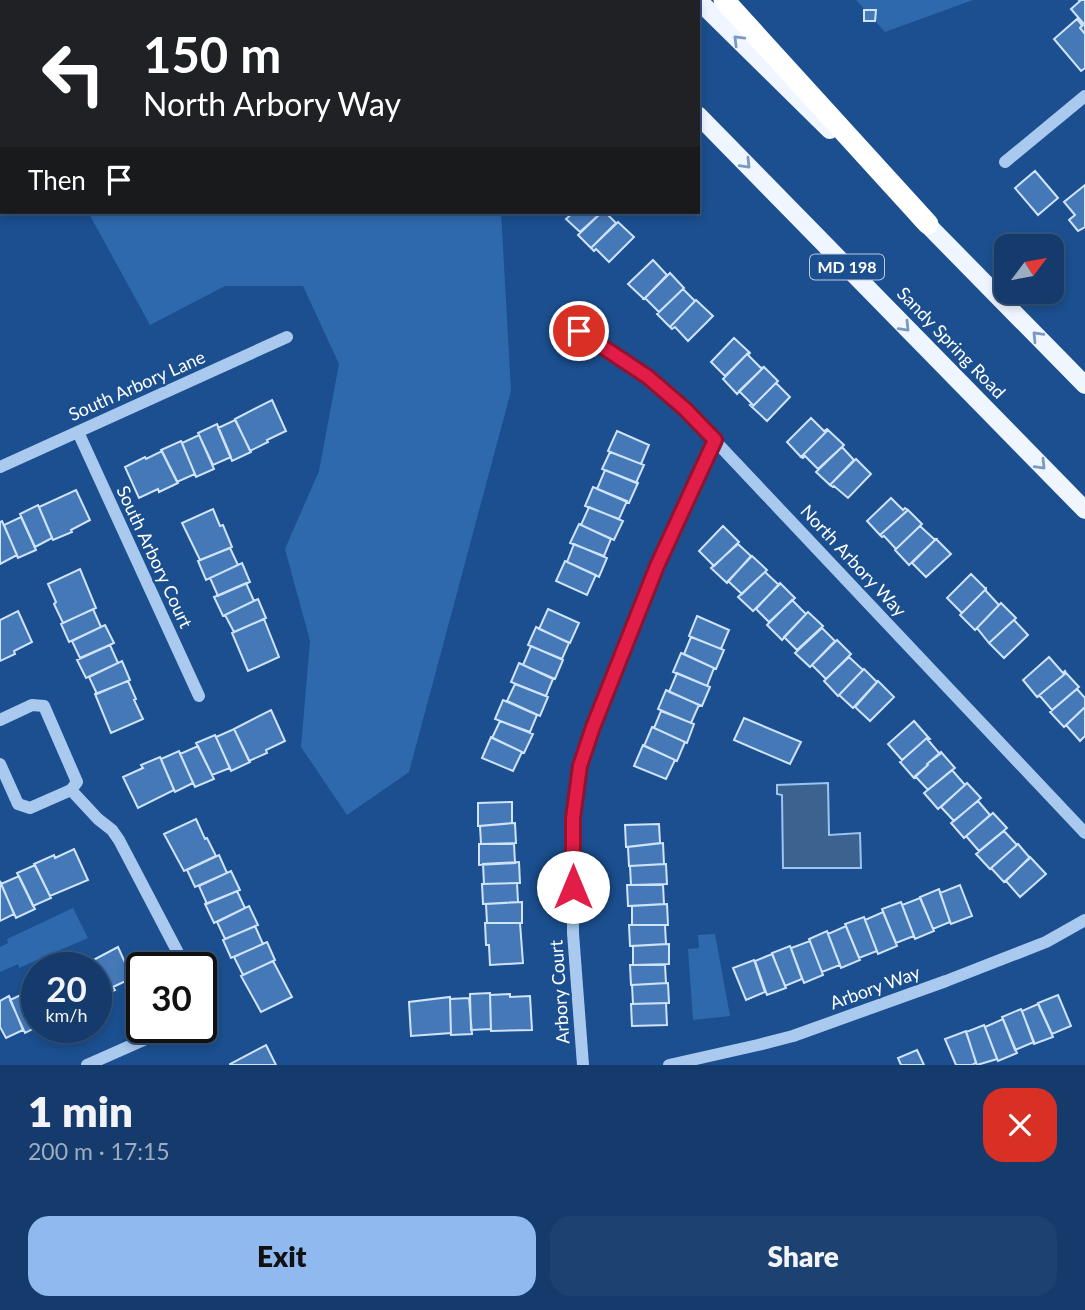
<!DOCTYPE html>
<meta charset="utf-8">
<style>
:root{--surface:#143b6b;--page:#1d4271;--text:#f1f3f6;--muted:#9dadc1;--line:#33557e;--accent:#90b9f0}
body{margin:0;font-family:Lato,sans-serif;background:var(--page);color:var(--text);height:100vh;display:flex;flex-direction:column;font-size:26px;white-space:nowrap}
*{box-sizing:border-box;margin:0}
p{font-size:23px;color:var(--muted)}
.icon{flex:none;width:38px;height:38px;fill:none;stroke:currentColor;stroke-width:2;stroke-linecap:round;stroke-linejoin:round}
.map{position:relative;height:1065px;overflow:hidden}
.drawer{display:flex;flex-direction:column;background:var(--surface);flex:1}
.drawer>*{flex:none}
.top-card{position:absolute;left:0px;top:0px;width:700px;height:214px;box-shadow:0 4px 10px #0003,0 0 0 2px var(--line);background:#202124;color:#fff;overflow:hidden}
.needle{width:46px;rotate:58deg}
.buttons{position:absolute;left:994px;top:234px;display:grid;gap:14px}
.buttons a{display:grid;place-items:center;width:70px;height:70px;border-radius:14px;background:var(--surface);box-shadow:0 4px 10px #0003,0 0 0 2px var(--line);font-size:35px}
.speed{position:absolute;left:21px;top:952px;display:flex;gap:14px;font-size:35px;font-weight:700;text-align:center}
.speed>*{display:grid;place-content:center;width:91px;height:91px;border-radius:50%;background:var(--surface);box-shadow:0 4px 10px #0003,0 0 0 2px var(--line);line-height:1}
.speed small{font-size:18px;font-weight:400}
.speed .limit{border:4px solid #111;border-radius:10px;background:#fff;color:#111}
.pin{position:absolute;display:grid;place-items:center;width:60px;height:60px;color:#fff;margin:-30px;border:4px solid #fff;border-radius:50%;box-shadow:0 2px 7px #0007}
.me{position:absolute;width:77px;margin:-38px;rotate:0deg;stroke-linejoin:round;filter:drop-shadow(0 0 5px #0008)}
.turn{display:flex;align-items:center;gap:24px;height:147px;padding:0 28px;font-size:32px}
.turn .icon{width:91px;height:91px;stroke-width:2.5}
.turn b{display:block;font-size:49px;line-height:60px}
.then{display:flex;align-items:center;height:66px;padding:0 28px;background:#0003;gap:14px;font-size:26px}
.round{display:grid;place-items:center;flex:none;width:74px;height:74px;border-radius:21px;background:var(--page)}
.headline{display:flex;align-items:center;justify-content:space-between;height:119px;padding:0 28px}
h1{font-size:42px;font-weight:800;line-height:52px}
.action{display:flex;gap:14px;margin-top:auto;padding:14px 28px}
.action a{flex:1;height:80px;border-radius:21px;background:var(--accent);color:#111;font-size:28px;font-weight:800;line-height:80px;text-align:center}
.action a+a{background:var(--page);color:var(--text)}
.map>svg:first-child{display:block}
.green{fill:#2e69ad}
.water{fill:#3c6290;stroke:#9cc4f0;stroke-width:2}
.building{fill:#4478b7;stroke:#cfe3fa;stroke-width:2}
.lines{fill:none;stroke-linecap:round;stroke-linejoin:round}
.minor{stroke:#a9c9ee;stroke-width:12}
.major{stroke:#f0f6ff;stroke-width:18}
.highway{stroke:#fff;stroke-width:21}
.oneway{stroke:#7b9ac1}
.route-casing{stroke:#92132f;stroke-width:18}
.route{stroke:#e11d48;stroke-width:12}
.labels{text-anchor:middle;stroke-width:5;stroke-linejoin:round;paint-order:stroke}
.shield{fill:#1b4f8f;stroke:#bbcadd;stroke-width:2}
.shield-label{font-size:16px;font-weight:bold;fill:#fff}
.street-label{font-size:18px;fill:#fff;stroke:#1b4f8f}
</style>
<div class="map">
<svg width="1085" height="1065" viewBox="0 0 1085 1065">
<rect width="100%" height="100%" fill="#1b4f8f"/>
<path class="green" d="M0,0H585L587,2H2V54L0,51Z
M856,0H973L885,32Z
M88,212H501L511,391L409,772L347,815L301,747L310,641L285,549L319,471L339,364L303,286H225L150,325Z
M73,908L88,938L19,968L18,964L0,972V947L8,943L7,939Z
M715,934L730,1016L693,1020L688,949L699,948L698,935Z"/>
<path class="water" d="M828,783L829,835L860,833L861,868H783L782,795L777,794V785Z"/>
<path class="building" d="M1079,0H1085V34L1080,28L1084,24L1071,9L1080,1Z
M864,10H876L875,21H864Z
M1077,19L1082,25L1080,28L1085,34V68L1081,71L1054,39Z
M1035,171L1058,198L1038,215L1015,188Z
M1085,185V227L1078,231L1069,220L1075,215L1064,202Z
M574,212H602L580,232L566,219Z
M602,212H605L616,223L591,248L578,235Z
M618,222L634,237L609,262L596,249L594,251L591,248Z
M653,260L667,275L644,299L628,284Z
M670,273L684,288L659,312L646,299H644Z
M683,289L695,301L670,327L657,314Z
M696,300L713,316L688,341L675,327L672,329L670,327Z
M734,338L749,352L725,376L711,362Z
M749,352L750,353L748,355L761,368L764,367L737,394L723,379Z
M764,367L778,381L752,407L750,405L752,404L739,391Z
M776,383L790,397L767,421L752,407Z
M272,400L286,431L267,440L268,442L250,451L235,419Z
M811,418L824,431L827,429L828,430L801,457L787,442Z
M235,420L251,452L232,461L218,428Z
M217,424L231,457L213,465L198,433Z
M828,430L844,445L818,469L805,456L803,458L801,457Z
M617,431L649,445L641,464L608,451Z
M199,435L214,469L196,477L182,443Z
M181,441L195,474L177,482L161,450Z
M842,447L854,460L830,485L816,472Z
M162,451L178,483L159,492L158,489L139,498L125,467L145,457L146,459Z
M610,452L644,465L636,483L602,469Z
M856,459L871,474L848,498L834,486L833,487L830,485Z
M605,470L638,483L629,503L597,489Z
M593,487L627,501L619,519L585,506Z
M76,490L90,520L71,530L72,532L53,540L39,507Z
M891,498L903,510L905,508L908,510L880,535L867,521Z
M38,505L52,538L35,547L20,514Z
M589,507L623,521L614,540L581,525Z
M213,509L220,526L223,525L232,547L200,560L182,523Z
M908,510L922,524L896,549L884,536L882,537L880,535Z
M21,517L36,550L18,558L4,525Z
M2,521L17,555L0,564V522Z
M579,524L611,539L604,556L570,543Z
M723,526L739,542L714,566L699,551Z
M920,526L934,539H936L909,565L895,550Z
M936,539L951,554L926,577L912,563Z
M574,544L607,558L599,577L567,562Z
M738,544L751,556L727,583L711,568Z
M230,548L238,565L206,580L198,561Z
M752,556L767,570L742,594L728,581Z
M565,561L596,575L587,595L556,581Z
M242,563L250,582L218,596L210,578Z
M80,569L96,608L63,623L54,604L56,602L48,584Z
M765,572L779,585L753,611L738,597Z
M971,574L986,589L962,613L947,598Z
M246,583L254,601L223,616L214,597Z
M780,583L795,598L769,622L756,609Z
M986,589V591L999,605L975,630L960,615Z
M258,599L266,618L234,632L225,615Z
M792,600L806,614L782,640L767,625Z
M1001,603L1016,618L989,643L977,628Z
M93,609L101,627L69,642L61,624Z
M548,609L579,623L570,643L539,629Z
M18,611L32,642L14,651L15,654L0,661V620Z
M808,612L823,626L797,650L784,637Z
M697,616L729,630L721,649L689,636Z
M264,619L279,657L248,671L232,633Z
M1014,620L1028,635L1004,658L989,643Z
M105,625L114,643L80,658L72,641Z
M536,627L569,643L562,659L528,645Z
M822,628L835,641L810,667L795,653Z
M691,637L724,650L716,669L684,654Z
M837,640L851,654L826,679L812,665Z
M110,645L118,663L86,678L77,660Z
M531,646L563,660L555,679L523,665Z
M681,653L714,668L707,686L673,672Z
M849,657L863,670L838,696L824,681Z
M1049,657L1063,673L1065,671L1066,673L1037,697L1023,680Z
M122,661L130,680L97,694L89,677Z
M519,663L553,679L546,696L511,682Z
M864,669L877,682L853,708L839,695Z
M677,673L710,687L702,706L669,692Z
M1066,673L1079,687L1052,710L1040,696L1037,697Z
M128,681L136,699L134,700L143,719L111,733L95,694Z
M878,681L894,697L870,721L855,707Z
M878,681L894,697L870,721L855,707Z
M515,684L548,697L540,716L507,701Z
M1077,689L1085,698V707L1064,727L1050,712Z
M666,690L699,705L691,723L658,709Z
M503,700L537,715L530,732L495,719Z
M1085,707V736L1080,741L1066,725Z
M271,710L285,741L266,750L267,753L249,761L234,729Z
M661,711L694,724L687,743L654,728Z
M744,718L801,742L790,764L734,740Z
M500,721L533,734L524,753L492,738Z
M914,721L928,737L902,760L888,744Z
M652,727L685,742L677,761L644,746Z
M234,729L250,762L231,771L216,737Z
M215,735L230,768L212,775L196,743Z
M491,737L522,752L513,771L482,758Z
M928,737L930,739L928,740L940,754L927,764L928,765L914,778L900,762Z
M643,745L675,760L666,779L634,766Z
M198,746L214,779L195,787L180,754Z
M179,751L193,783L175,792L161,759Z
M941,752L955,768L928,790L915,776L928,765L927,764Z
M160,757L174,790L138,808L123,777L143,768L141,765Z
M952,770L965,785L938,809L924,793Z
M967,783L981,798L954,821L941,807Z
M978,801L990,815L964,838L951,823Z
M512,802V823L478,826V803Z
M993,813L1007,828L979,851L966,836Z
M196,819L205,839L207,838L216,856L184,871L164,834Z
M515,823L516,843L481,844L480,826Z
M659,824L660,843L626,847L625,825Z
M1004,831L1017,845L990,869L976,854Z
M663,843L664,864L629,866L628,847Z
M479,844H514L515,863L479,865Z
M1018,844L1030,858L1004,882L991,868Z
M74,849L88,880L50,896L34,864L54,855L55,858Z
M219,855L227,873L195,887L187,870Z
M1030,857L1046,874L1020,897L1006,881Z
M519,862L520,883L484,884L483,864Z
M666,864L667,884L631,885L630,866Z
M35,865L51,898L33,906L17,873Z
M231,871L240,890L207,904L199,886Z
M19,876L35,909L16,918L1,884Z
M0,881L14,914L0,921Z
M517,883L518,902L483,904L482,884Z
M627,885H663L664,904L628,906Z
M960,885L972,916L951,924L940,893Z
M939,889L950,922L933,929L920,897Z
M237,891L245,908L214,923L205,904Z
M920,898L934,931L915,939L902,905Z
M522,902V923H487L486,904Z
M901,902L914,936L896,943L882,909Z
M667,904L668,925H632V906Z
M249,906L258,925L225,939L217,922Z
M883,912L897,946L878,954L865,920Z
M864,917L877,951L859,958L845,924Z
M485,923H520L523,963L490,965L489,945H486Z
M629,925H665L666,944L630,946Z
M255,926L263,944L231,958L223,940Z
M846,926L860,960L841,968L828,934Z
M827,931L840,965L822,972L809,939Z
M810,941L823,975L804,983L791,948Z
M267,942L275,960L243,975L234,957Z
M669,944V964L633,965V946Z
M790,946L802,979L785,986L772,953Z
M118,947L132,978L113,987L115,990L96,999V968H83L82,966Z
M772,954L786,988L767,995L755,961Z
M754,960L765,992L746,1000L733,968Z
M273,961L292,997L261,1012L241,976Z
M630,965H665L666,983L631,985Z
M668,983L669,1003L633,1004L632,985Z
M37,984V1012L26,989Z
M27,992L37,1012V1027L25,1033L10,1000Z
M490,993L491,1029L471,1030L470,994Z
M510,994V997L530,996L532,1030L491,1031L490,995Z
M1058,995L1071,1026L1052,1034L1038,1003Z
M9,996L23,1030L6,1038L0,1027V1001Z
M450,997L451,1033L411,1036L409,1002Z
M469,998L472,1034L451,1035L450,999Z
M666,1003L667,1025L632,1026L631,1004Z
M1038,1004L1053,1037L1034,1044L1022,1011Z
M1021,1009L1034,1042L1015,1050L1002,1017Z
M1003,1019L1017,1053L998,1061L985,1027Z
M984,1025L997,1059L977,1065L966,1032Z
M966,1031L976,1063L972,1065H956L945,1039Z
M266,1045L276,1065H230V1064Z
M917,1050L924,1065H901L898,1058Z"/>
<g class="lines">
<path class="minor" d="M1005,162L1085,96
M579,331L648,377L685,409L1085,833
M78,432L199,696
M0,467L287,337
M0,720L32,705L44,706L77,782L71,790L30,808L18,804L0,764
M71,790L98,819L112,830L119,840L186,968
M87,1065L173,1027
M583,1065L573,933V818L580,766L593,727L657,566L715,440
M669,1065L758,1045L793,1036L946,981L1046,942L1085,920"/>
<path class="major" d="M585,0L587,2
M698,0L830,130
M698,115L1085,510
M918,215L1085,385"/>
<path class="highway" d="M724,0L928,224"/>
</g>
<defs><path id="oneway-chevron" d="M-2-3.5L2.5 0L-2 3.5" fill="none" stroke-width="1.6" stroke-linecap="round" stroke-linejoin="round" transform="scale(1.75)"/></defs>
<g class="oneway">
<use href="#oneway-chevron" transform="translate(738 40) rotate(-135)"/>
<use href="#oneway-chevron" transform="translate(746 164) rotate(46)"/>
<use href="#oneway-chevron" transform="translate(905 327) rotate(46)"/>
<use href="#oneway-chevron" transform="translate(1037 336) rotate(-134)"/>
<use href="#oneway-chevron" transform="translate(1041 465) rotate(46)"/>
</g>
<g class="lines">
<g class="route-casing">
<path id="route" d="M573,887V818L580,766L593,727L657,566L715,440L685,409L648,377L579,331"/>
</g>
<use href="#route" class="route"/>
</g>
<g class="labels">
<rect class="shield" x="810" y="254.5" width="74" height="25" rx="5"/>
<g class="shield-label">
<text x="847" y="273">MD 198</text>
</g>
<g class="street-label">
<text transform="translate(951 343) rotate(46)" y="6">Sandy Spring Road</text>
<text transform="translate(137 386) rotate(-24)" y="6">South Arbory Lane</text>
<text transform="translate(154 557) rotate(65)" y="6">South Arbory Court</text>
<text transform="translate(853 561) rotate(47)" y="6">North Arbory Way</text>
<text transform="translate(875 988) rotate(-20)" y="6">Arbory Way</text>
<text transform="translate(560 992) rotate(-94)" y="6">Arbory Court</text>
</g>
</g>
</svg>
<div class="buttons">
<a><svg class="needle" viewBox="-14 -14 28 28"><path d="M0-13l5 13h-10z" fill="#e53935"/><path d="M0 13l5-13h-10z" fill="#9dadc1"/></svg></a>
</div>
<div class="speed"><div>20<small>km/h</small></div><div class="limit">30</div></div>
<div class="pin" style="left:579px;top:331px;background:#d93025"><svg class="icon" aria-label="arrive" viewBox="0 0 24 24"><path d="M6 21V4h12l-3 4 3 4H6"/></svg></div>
<svg class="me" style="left:573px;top:887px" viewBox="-20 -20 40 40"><circle r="19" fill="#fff"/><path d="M0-13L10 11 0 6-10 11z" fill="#e11d48"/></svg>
<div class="top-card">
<div class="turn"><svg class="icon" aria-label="left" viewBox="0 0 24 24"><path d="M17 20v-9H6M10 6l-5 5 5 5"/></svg><div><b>150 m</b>North Arbory Way</div></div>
<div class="then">Then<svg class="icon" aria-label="arrive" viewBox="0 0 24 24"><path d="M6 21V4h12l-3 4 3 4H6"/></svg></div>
</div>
</div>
<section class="drawer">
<div class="headline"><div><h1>1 min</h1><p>200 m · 17:15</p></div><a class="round" style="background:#d93025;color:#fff"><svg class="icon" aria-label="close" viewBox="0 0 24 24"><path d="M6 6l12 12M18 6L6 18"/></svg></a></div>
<div class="action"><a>Exit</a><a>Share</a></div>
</section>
